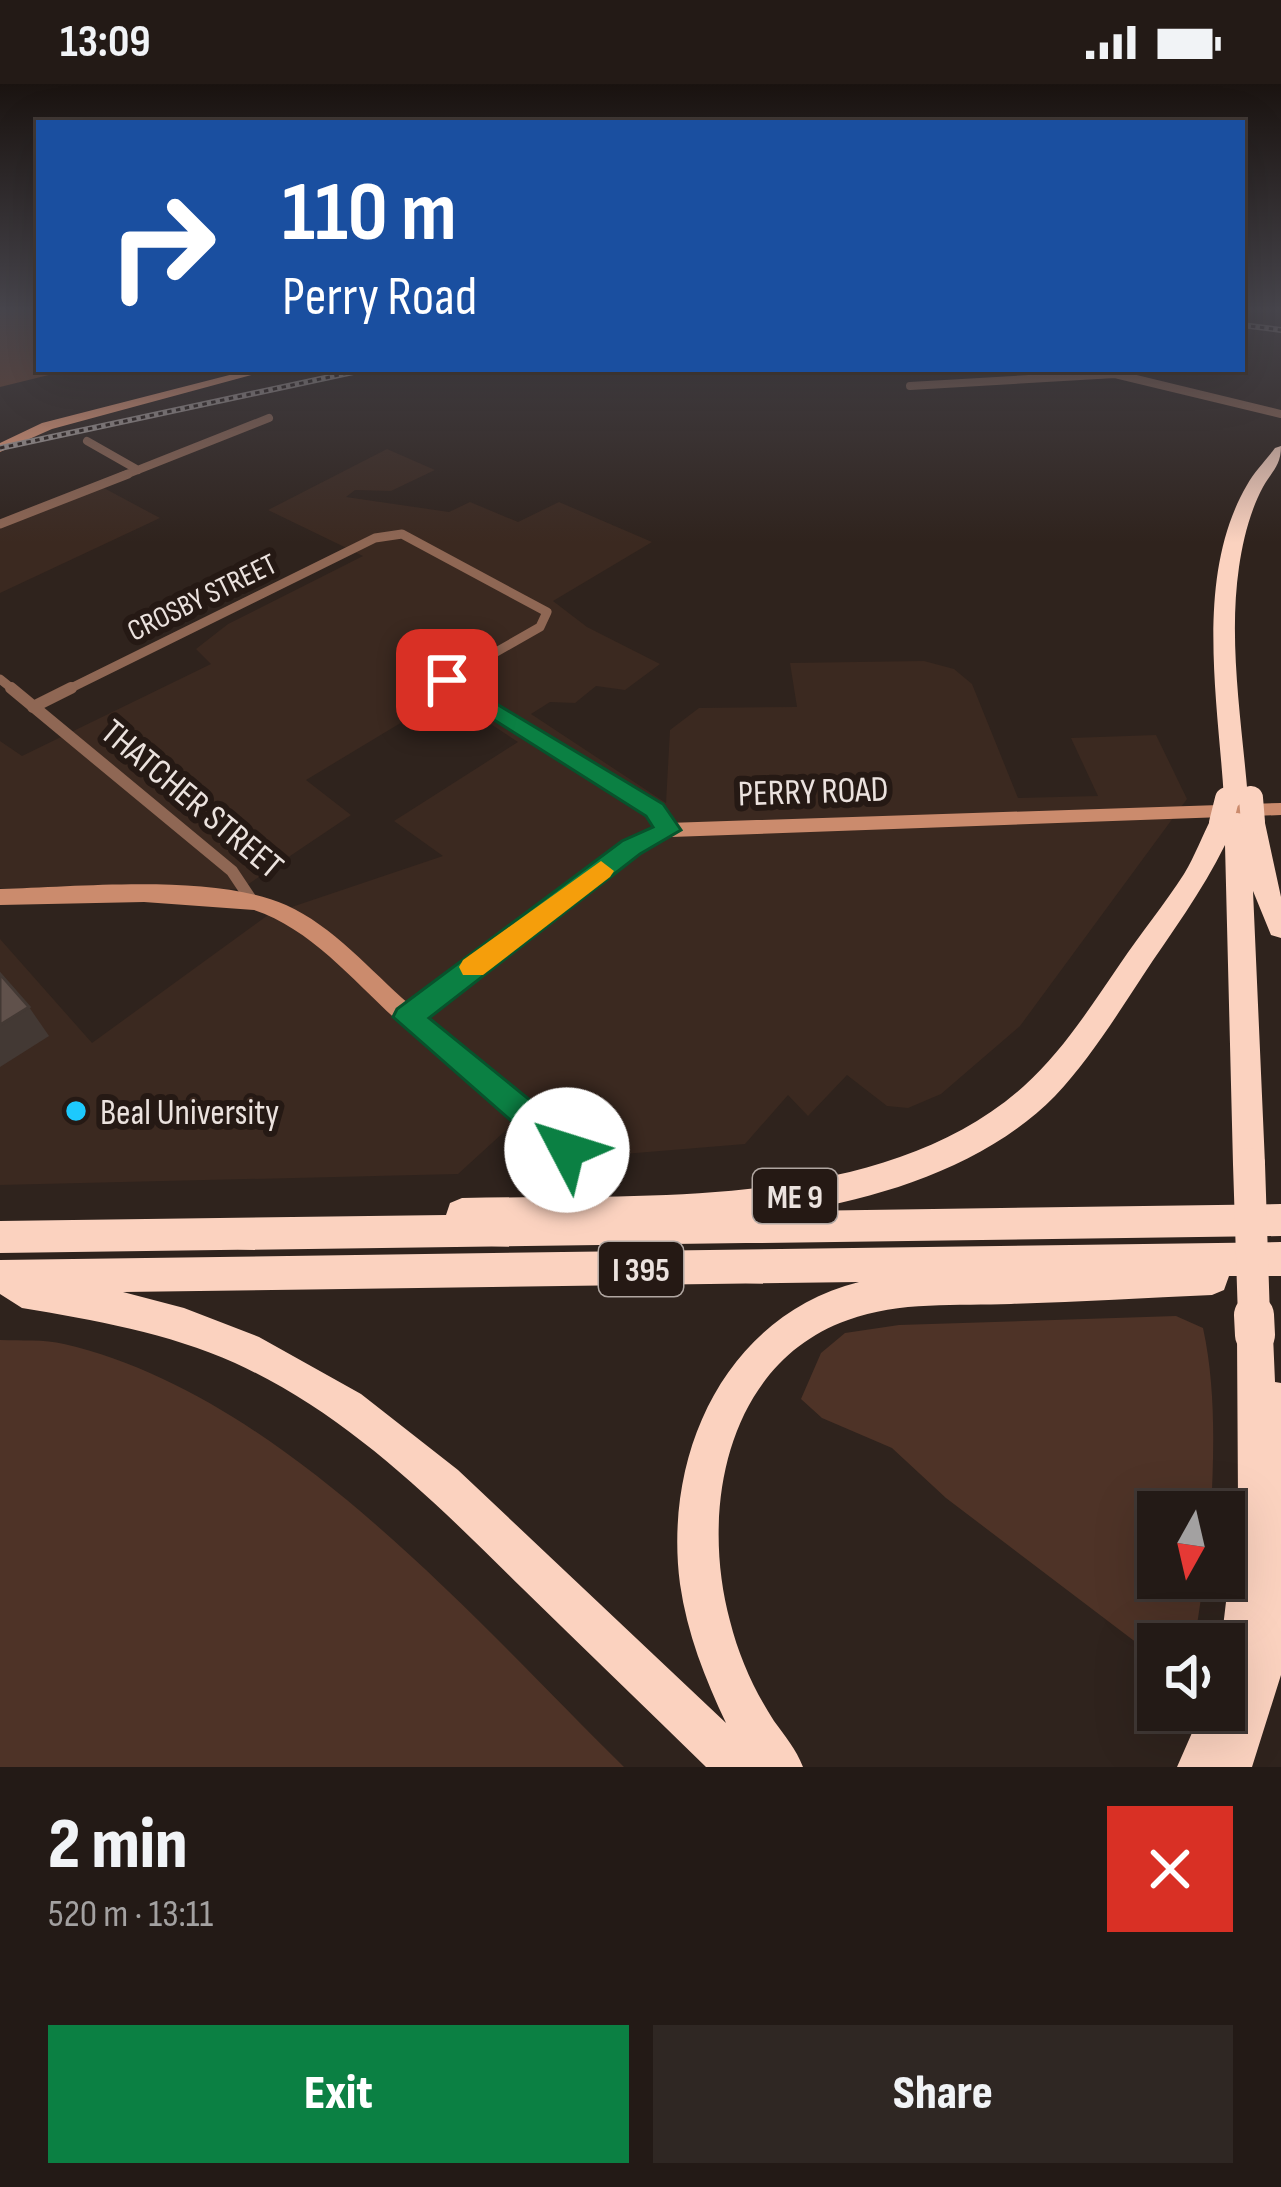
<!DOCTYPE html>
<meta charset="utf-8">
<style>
:root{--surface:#231a16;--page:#2f2723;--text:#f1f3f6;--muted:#a3a1a1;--line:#403835;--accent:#0b8043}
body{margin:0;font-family:"Sofia Sans Condensed",sans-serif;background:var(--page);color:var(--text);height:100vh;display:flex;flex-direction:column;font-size:45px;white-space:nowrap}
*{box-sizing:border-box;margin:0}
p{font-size:39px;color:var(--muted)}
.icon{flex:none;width:66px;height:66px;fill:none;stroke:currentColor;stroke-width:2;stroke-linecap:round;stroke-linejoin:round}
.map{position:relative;height:1683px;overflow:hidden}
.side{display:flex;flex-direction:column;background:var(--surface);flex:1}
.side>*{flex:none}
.top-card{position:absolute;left:36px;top:36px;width:1209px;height:252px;border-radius:0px;box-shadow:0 12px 48px #0002,0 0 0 3px var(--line);background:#1a4fa0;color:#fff;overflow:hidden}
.needle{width:78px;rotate:188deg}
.buttons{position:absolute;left:1137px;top:1407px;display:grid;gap:24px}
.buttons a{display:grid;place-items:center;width:108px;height:108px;border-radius:0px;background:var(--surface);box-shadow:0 12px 48px #0002,0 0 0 3px var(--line);font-size:60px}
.pin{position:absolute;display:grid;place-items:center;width:102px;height:102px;color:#fff;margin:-51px;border-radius:24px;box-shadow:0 6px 18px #0006}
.me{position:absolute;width:132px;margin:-66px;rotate:310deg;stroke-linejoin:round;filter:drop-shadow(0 0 9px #0008)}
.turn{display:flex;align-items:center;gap:42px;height:252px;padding:0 48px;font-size:54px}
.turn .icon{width:156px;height:156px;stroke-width:2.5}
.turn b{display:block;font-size:84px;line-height:102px}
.round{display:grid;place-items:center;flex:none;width:126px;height:126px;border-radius:0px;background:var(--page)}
.summary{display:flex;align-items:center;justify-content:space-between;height:204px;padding:0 48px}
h1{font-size:72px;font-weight:800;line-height:90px}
.cta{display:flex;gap:24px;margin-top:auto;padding:24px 48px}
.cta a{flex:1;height:138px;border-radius:0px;background:var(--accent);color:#fff;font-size:48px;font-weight:800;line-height:138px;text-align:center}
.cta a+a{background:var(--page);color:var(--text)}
.status{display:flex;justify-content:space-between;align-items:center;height:84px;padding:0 60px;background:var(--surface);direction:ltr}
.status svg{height:33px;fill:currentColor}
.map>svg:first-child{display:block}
.built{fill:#3b2920}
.green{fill:#4e3327}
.water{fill:#6e412c}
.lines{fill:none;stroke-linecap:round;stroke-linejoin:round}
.street-far3{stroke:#8f6754;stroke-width:8}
.street-far2{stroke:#8f6754;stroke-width:9}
.street-far1{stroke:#8f6754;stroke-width:12}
.street{stroke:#8f6754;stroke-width:16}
.secondary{fill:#cb8b6d;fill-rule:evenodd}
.primary{fill:#f9a680;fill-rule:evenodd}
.highway{fill:#fbd2bf;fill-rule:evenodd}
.rail-casing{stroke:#aca29e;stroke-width:6}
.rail{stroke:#251914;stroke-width:3;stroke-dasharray:4.5;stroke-linecap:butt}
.highway-bridge-far2{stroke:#fbd2bf;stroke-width:24}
.highway-bridge-far1{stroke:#fbd2bf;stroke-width:32}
.highway-bridge{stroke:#fbd2bf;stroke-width:40}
.shaded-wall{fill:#433934}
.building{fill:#60514b;stroke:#433934;stroke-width:3}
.route{fill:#0b8043;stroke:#07532c;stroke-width:3}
.slow{fill:#f59e0b}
.poi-dot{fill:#1dc9fd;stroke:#251914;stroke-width:4.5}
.labels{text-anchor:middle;stroke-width:12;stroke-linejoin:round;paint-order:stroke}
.far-street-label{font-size:30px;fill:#ebe2de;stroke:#251914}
.shield{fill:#251914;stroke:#b0a6a1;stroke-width:3}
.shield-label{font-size:33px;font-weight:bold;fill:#ebe2de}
.street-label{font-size:36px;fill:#ebe2de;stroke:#251914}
.poi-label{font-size:36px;fill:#ebe2de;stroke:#251914;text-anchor:start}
</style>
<div class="status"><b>13:09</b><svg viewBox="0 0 49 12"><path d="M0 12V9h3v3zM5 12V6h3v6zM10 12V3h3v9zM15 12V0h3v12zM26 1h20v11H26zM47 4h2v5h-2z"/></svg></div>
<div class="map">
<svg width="1281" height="1683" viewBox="0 0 1281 1683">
<rect width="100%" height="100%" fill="#2f231d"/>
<path class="built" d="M387,365L435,386L391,407L355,406L346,413L449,428L470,418L518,438L559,418L652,458L553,517L587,543L660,580L625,606L596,602L575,619L550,618L531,630L666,719L670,646L699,624L797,623L790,579L924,577L954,585L972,600L1018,714L1098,712L1071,654L1156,651L1187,715L1020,942L941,1010L908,1024L887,1022L847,991L808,1032L788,1011L745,1060L563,1075L517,1036L458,1090L0,1101V855L92,959L268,831L443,772L394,737L518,658L447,611L306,696L351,731L241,805L0,804V657L22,672L211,580L196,565L228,540L363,472L268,426Z
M102,403L160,434L0,509V444Z"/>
<path class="green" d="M1176,1232L1203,1244C1216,1304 1214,1367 1211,1428H1158V1494H1204L1197,1541L1181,1560H1158V1575L946,1414L892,1364L822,1334L801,1315L821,1269L845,1249L899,1241Z
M0,1256C21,1257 44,1255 64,1260C280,1310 470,1531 624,1683H0Z"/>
<path class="water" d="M0,224H39V285H73L0,303Z"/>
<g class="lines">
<path class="street-far3" d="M910,302L1115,290L1281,330
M87,357L138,386
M120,393L269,334"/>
<path class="street-far2" d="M0,440L128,390
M0,595L15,607
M65,607L375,454L402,450L547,528L540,543L447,596L465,607"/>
<path class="street-far1" d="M11,604L232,787L252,817
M460,604L654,726L668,746
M33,623L71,604"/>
<path class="street" d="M408,933L567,1066"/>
<path class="secondary" d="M1281,719V731L671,753L638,768L416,939L408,942L400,939C356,900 312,845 254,826L144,818L0,821V805C79,803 214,789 286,821C333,842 371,887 409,920L624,758L668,739Z"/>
<path class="primary" d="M253,285H274L52,345L0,368V359L42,339Z"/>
<path class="highway" d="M1281,362C1281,382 1272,387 1263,403C1250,427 1243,456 1239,483C1228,559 1242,639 1248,715L1236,723L1224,715C1218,615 1194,492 1247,401C1254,388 1266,376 1275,364Z
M1237,729L1262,733L1265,739L1281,813V854L1271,851L1253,807L1265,1080L1260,1090L1249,1095L1238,1090L1233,1080L1225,761C1202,808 1171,849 1142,893C1115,934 1089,976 1055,1012C989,1079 889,1112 798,1127L1281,1120V1152L0,1169V1137L446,1131L450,1119L462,1114C641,1110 882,1129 1024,1002C1063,967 1091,922 1120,880C1141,849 1164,821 1184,790C1195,772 1202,752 1212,733Z
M1281,1158V1192H1229L1224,1206L1212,1211C1145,1214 1078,1218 1011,1220C958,1222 899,1217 848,1236C726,1279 700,1426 730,1537C739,1573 754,1606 774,1637C785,1652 796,1665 803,1683H706C645,1623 583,1564 522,1504C435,1418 347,1330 235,1279C168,1249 94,1236 22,1224L0,1210V1176ZM859,1198C725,1232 663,1370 680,1500C687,1549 705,1595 726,1639L458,1386L361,1310L259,1253L184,1224L123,1208Z
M1255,1233L1268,1238L1273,1251L1275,1298L1281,1299V1591L1252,1683H1177L1202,1626H1224L1221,1560L1238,1417L1237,1251L1242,1238Z"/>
<g class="rail-casing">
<path id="rail" d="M1242,241L1281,246
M0,364L367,285"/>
</g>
<use href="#rail" class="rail"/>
<path class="highway-bridge-far2" d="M1251,714L1253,738
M1221,739L1227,715"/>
<path class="highway-bridge-far1" d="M1249,1080L1254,1234"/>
<path class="highway-bridge" d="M1254,1231L1255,1251"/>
</g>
<path class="shaded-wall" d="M29,923L49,952L0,983V941Z"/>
<path class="building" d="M0,890L29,923L0,941Z"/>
<linearGradient id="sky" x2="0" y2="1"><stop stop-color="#1a1310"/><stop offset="0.49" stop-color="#47454c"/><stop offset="1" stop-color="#47454c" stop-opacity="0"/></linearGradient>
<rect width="1281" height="459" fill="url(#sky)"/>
<path class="route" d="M447,590L663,720L681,746L640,770L429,934L579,1056L583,1066L579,1076L567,1080L556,1076L393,933L397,925L622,757L653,743L646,732L439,601V592Z"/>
<path class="slow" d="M601,777L614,787L610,793L483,891H463L459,883L463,876Z"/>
<circle class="poi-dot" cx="76" cy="1027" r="12"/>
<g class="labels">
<g class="far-street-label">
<text transform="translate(202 513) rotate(-26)" y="10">CROSBY STREET</text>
</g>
<g class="shield">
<rect x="753" y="1085" width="84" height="54" rx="9"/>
<rect x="599" y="1158" width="84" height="54" rx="9"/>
</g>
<g class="shield-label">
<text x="795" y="1124">ME 9</text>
<text x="641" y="1197">I 395</text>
</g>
<g class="street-label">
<text transform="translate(813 706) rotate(-2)" y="13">PERRY ROAD</text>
<text transform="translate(193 714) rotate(40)" y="13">THATCHER STREET</text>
</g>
<g class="poi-label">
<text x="100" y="1040">Beal University</text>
</g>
</g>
</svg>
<div class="buttons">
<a><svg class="needle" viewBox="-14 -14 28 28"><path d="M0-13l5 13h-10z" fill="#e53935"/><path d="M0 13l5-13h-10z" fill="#a3a1a1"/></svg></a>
<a><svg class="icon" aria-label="sound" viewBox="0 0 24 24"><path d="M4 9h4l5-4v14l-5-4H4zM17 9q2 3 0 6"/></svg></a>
</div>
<div class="pin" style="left:447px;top:596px;background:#d93025"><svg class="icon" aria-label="arrive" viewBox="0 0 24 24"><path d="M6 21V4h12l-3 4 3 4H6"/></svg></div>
<svg class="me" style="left:567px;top:1066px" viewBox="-20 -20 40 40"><circle r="19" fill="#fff"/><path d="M0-13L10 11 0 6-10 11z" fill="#0b8043"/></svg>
<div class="top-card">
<div class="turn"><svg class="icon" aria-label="right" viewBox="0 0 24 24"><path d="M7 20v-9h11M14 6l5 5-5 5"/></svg><div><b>110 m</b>Perry Road</div></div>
</div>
</div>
<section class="side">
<div class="summary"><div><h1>2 min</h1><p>520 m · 13:11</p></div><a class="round" style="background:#d93025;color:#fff"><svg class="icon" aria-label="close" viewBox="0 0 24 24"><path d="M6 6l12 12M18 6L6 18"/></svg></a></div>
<div class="cta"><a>Exit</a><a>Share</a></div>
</section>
